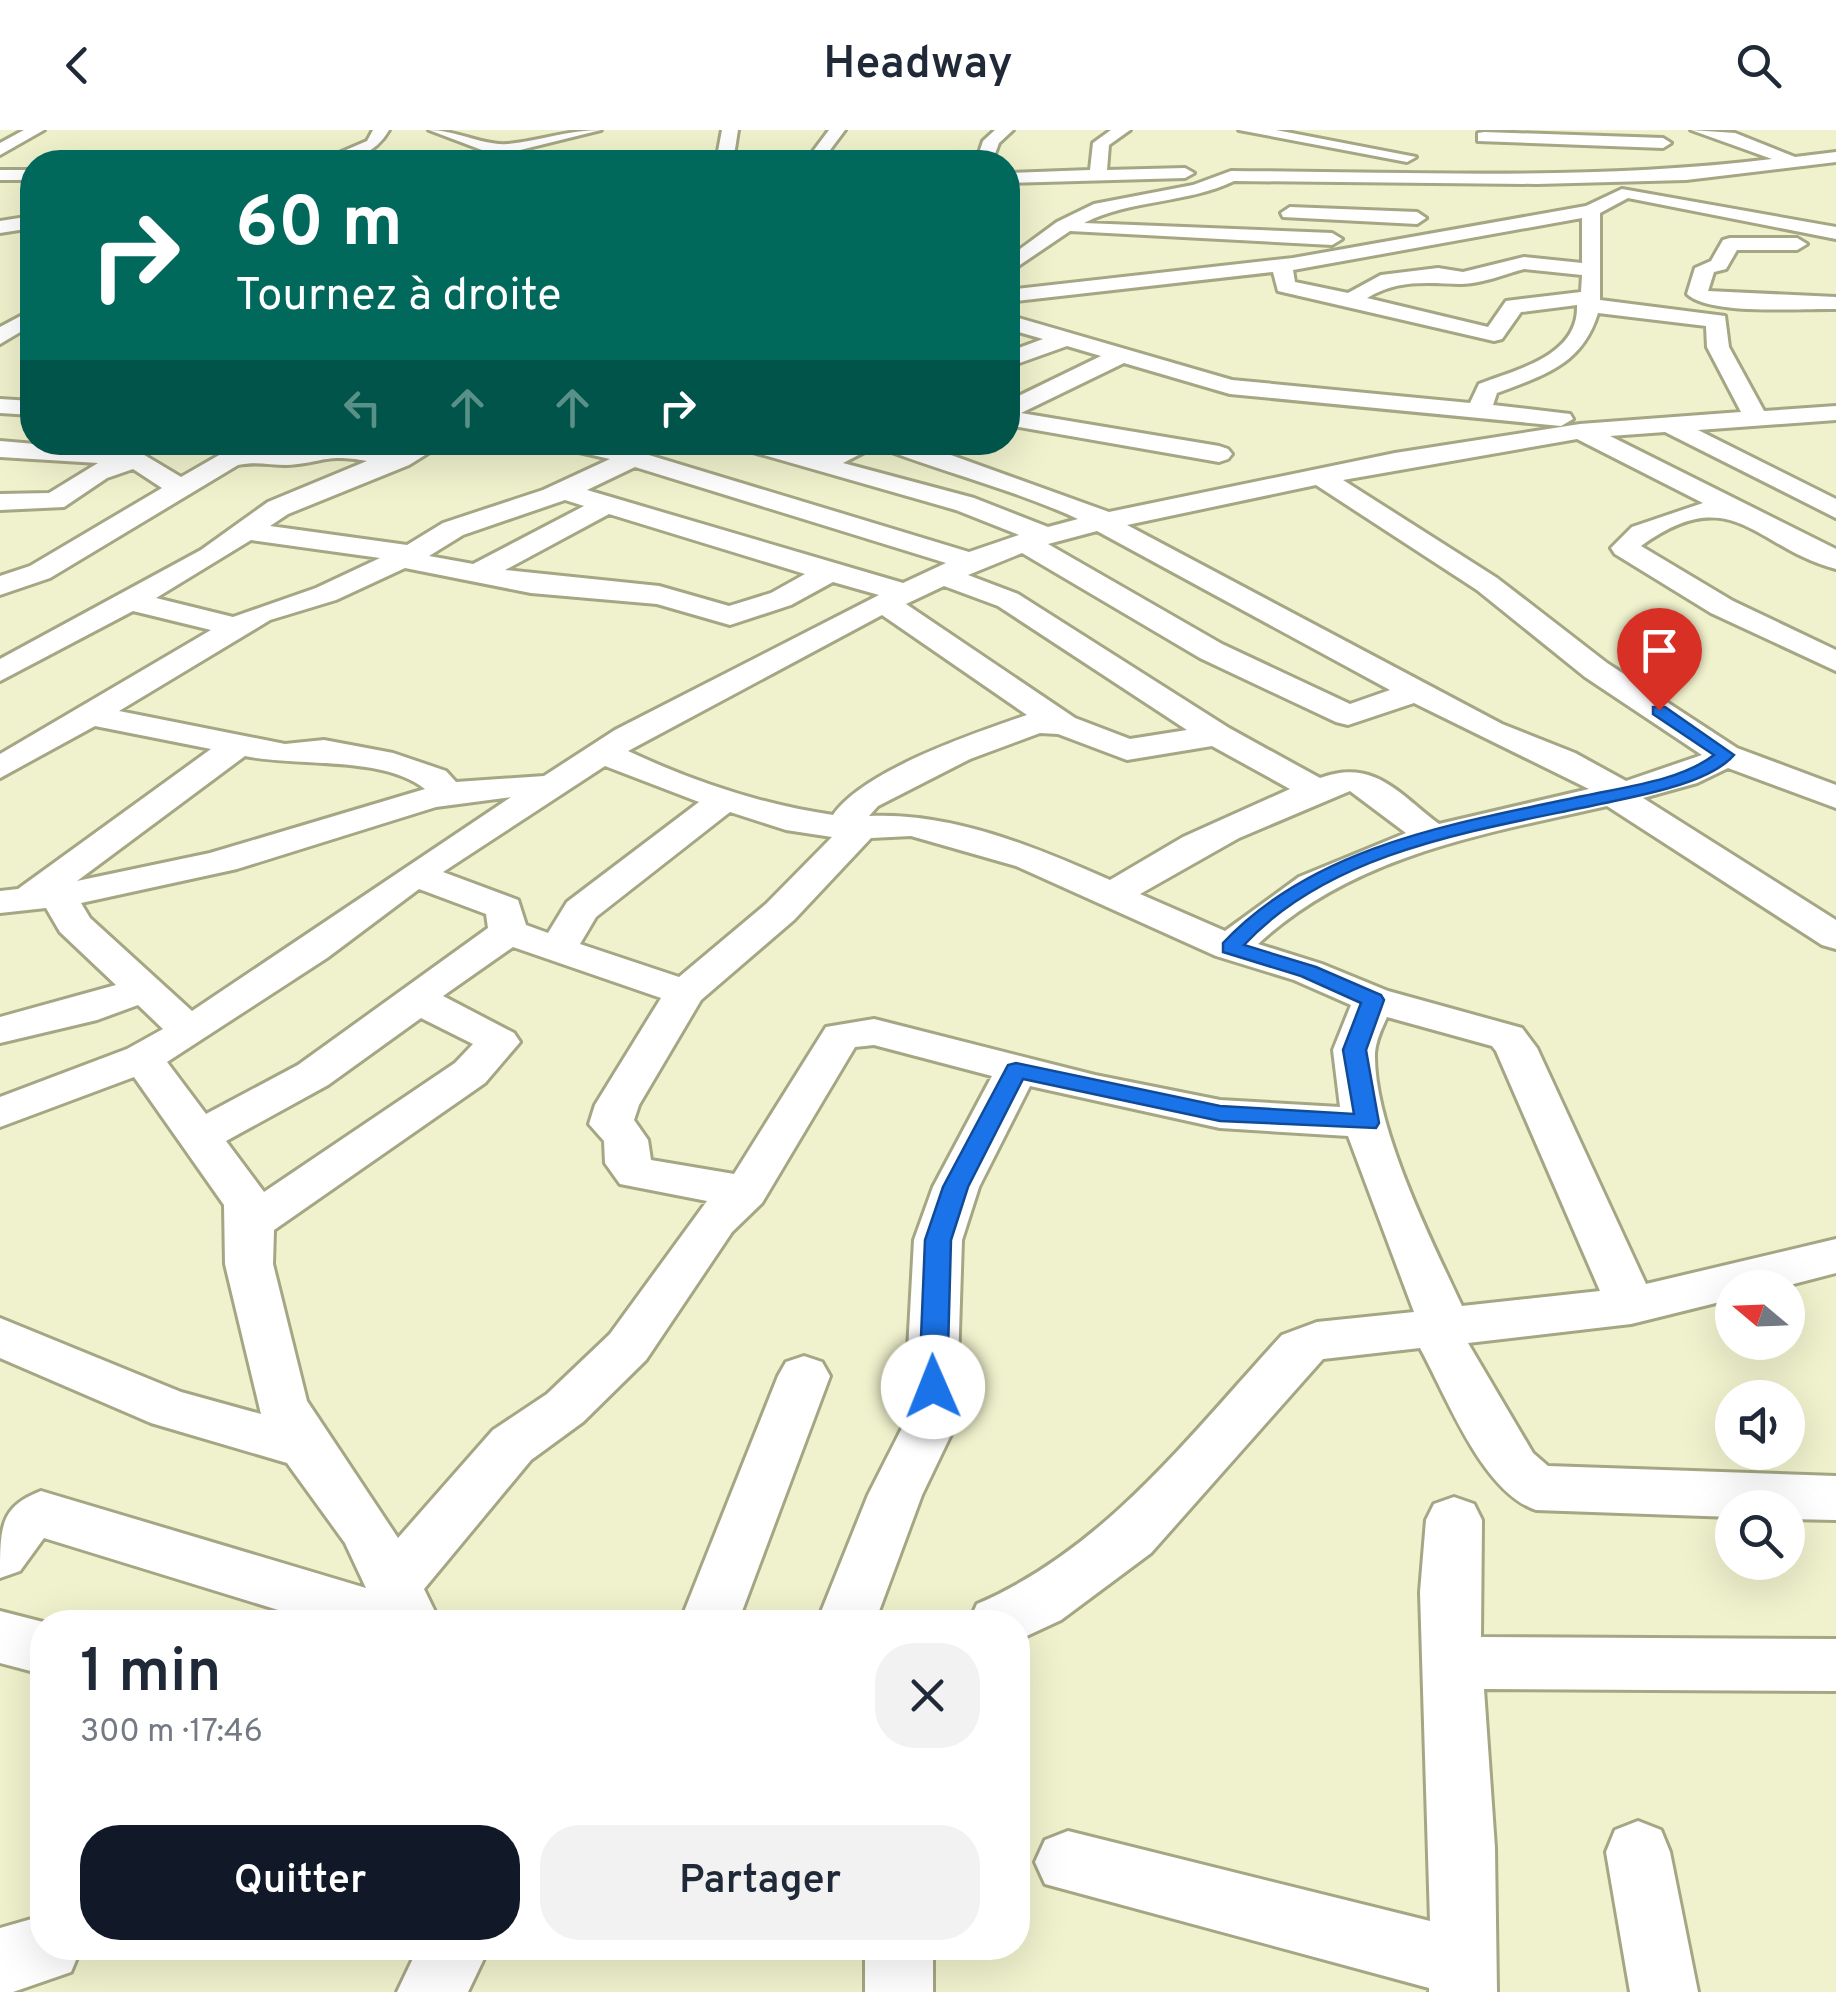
<!DOCTYPE html>
<html lang="fr">
<meta charset="utf-8">
<style>
:root{--surface:#fff;--page:#f2f2f3;--text:#1f2937;--muted:#747a83;--accent:#111827}
body{margin:0;font-family:Overpass,sans-serif;background:var(--page);color:var(--text);height:100vh;display:flex;flex-direction:column;font-size:38px;white-space:nowrap}
*{box-sizing:border-box;margin:0}
p{font-size:32px;color:var(--muted)}
.icon{flex:none;width:55px;height:55px;fill:none;stroke:currentColor;stroke-width:2;stroke-linecap:round;stroke-linejoin:round}
.map{position:relative;flex:1;overflow:hidden}
.drawer{position:absolute;left:30px;top:1480px;width:1000px;height:350px;display:flex;flex-direction:column;background:var(--surface);border-radius:40px;box-shadow:0 10px 40px #0002}
.drawer>*{flex:none}
.guide{position:absolute;left:20px;top:20px;width:1000px;height:305px;border-radius:40px;box-shadow:0 10px 40px #0002;background:#00695c;color:#fff;overflow:hidden}
.needle{width:65px;rotate:289deg}
.fabs{position:absolute;left:1715px;top:1140px;display:grid;gap:20px}
.fabs a{display:grid;place-items:center;width:90px;height:90px;border-radius:50%;background:var(--surface);box-shadow:0 10px 40px #0002;font-size:50px}
.pin{position:absolute;display:grid;place-items:center;width:85px;height:85px;color:#fff;margin:-102px -42px;border-radius:50% 50% 50% 0;rotate:-45deg;box-shadow:0 0 10px #0007}
.pin .icon{rotate:45deg}
.me{position:absolute;width:110px;margin:-55px;rotate:359deg;stroke-linejoin:round;filter:drop-shadow(0 0 8px #0008)}
.turn{display:flex;align-items:center;gap:35px;height:210px;padding:0 50px;font-size:45px}
.turn .icon{width:130px;height:130px;stroke-width:2.5}
.turn b{display:block;font-size:70px;line-height:85px}
.lanes{display:flex;align-items:center;height:95px;padding:0 50px;background:#0003;justify-content:center;gap:50px;direction:ltr}
.lanes .off{opacity:.35}
.round{display:grid;place-items:center;flex:none;width:105px;height:105px;border-radius:40px;background:var(--page)}
.overview{display:flex;align-items:center;justify-content:space-between;height:170px;padding:0 50px}
h1{font-size:60px;font-weight:600;line-height:75px}
.action{display:flex;gap:20px;margin-top:auto;padding:20px 50px}
.action a{flex:1;height:115px;border-radius:40px;background:var(--accent);color:#fff;font-size:40px;font-weight:600;line-height:115px;text-align:center}
.action a+a{background:var(--page);color:var(--text)}
header{display:flex;justify-content:space-between;align-items:center;height:130px;padding:0 50px;background:var(--surface);font-size:45px;font-weight:600}
.map>svg:first-child{display:block}
.lines{fill:none;stroke-linecap:round;stroke-linejoin:round}
.minor-casing{stroke:#a5a684;stroke-width:6}
.minor{fill:#fff;fill-rule:evenodd}
.route{fill:#1a73e8;stroke:#114b97;stroke-width:2.5}
</style>
<header><svg class="icon" aria-label="back" viewBox="0 0 24 24"><path d="M15 5l-7 7 7 7"/></svg>Headway<svg class="icon" aria-label="search" viewBox="0 0 24 24"><circle cx="10" cy="10" r="6"/><path d="M15 15l6 6"/></svg></header>
<div class="map">
<svg width="1836" height="1862" viewBox="0 0 1836 1862">
<rect width="100%" height="100%" fill="#f0f2cd"/>
<g class="lines">
<g class="minor-casing">
<path id="minor" d="M24,0H44L0,25V13Z
M373,0H389C375,25 347,34 318,32L367,11Z
M429,0C455,0 485,16 507,14C539,11 568,0 601,0L471,32H442L482,20Z
M722,0H738L733,32H716Z
M829,0H845L821,32H805Z
M995,0H1013L999,13L992,32H976L983,11Z
M1111,0H1130L1109,15L1107,40L1185,38L1194,43L1185,48L1008,53V43L1090,40L1093,13Z
M1239,0H1276L1416,27L1407,32Z
M1691,0L1735,3L1795,27L1836,22V32L1686,50L1537,54L1234,51C1186,74 1131,69 1084,93L1332,103L1342,109L1332,115L1070,101L1008,143V128L1057,92L1094,74L1193,55L1231,41C1411,42 1593,51 1772,29Z
M1484,2L1663,8L1671,13L1663,18L1478,11V3Z
M0,40H32V50H0Z
M1622,59L1836,97V109L1628,68L1600,83V170L1725,186L1729,217L1764,281L1836,276V290L1698,300L1836,369V388L1665,302L1610,306L1836,419V439C1755,418 1733,349 1641,416L1733,471L1836,520V541L1711,483L1615,424L1611,418L1632,397L1703,373L1577,309L1343,350L1497,448L1607,533L1737,618L1836,655V678L1728,638L1697,653L1643,668L1836,790V819L1822,815L1607,676C1483,704 1354,725 1258,814L1322,834L1388,861L1522,898L1537,918L1646,1154L1836,1109V1143L1778,1158H1732V1169L1631,1194L1468,1213L1533,1323L1548,1336L1836,1346V1390L1788,1389V1378H1732V1387L1536,1380C1482,1362 1447,1267 1420,1218L1323,1229L1151,1423L1061,1490L1018,1510V1492H969L977,1474C1105,1419 1190,1305 1282,1205L1317,1192L1414,1182L1348,1006L1220,998L1030,956L979,1057L962,1110L956,1294L922,1365L875,1492H817L868,1365L904,1294L914,1110L933,1057L992,946L874,915L855,917L762,1073L732,1102L646,1230L583,1292L531,1330L424,1459L440,1492H317L44,1408L20,1441L0,1448C0,1396 0,1377 41,1361L366,1458L345,1413L287,1333L151,1293L0,1228V1188L181,1262L261,1284L225,1134L224,1075L134,947L0,997V967L127,919L163,899L138,875L97,890L0,913V887L116,855L60,802L46,778L0,783V761L18,759L211,619L95,596L0,648V624L211,500L133,481L0,551V529L201,420L268,372L367,331C326,323 322,333 287,335C269,335 256,331 238,335L50,448L0,465V446L30,436L162,358L133,339L107,348L64,377L0,380V364L49,363L98,333L0,327V311L141,323L181,347L221,324L257,315L287,319L348,312L392,321L411,312H446L409,335L288,384L270,396L407,415L443,393L543,360L610,329L557,317L554,312H606L969,422L1019,405L956,380L736,317L733,312H774L817,325L845,312H915L1109,382L1395,323L1580,294L1741,282L1707,217L1706,196L1598,183C1582,235 1544,245 1497,263L1493,275L1570,284L1573,289L1561,296L1230,264L1124,233L1021,283L1219,316L1228,319L1232,324L1228,329L1219,332L1008,295V271L1101,226L1067,216L1008,237V222L1043,209L1008,199V185L1232,250L1470,273L1479,254C1517,239 1579,226 1577,175L1521,182L1502,209L1494,211L1278,161L1273,142L1008,172V160L1293,128L1586,76ZM1582,88V133L1524,127L1463,142L1438,138L1381,145L1348,163L1295,152L1293,140ZM1524,139L1582,145L1581,162L1506,171L1488,197L1367,168C1398,149 1427,153 1461,154C1481,154 1505,144 1524,139ZM876,316C942,342 1013,359 1078,389L1048,397L974,368L843,333ZM635,337L946,433L903,453L587,360ZM1316,355L1477,460L1585,547L1702,625L1626,651L1575,623L1502,594L1127,395ZM565,370L584,376L473,434L429,426L463,405ZM609,384L805,444L771,463L729,476L659,456L505,440ZM1097,401L1390,560L1350,574L1222,514L1048,414ZM251,410L380,428L316,458L233,487L156,468ZM1022,423L1200,528L1336,592L1348,595L1414,573L1589,659L1439,694C1398,663 1374,628 1320,648L1229,598L1018,464L968,445ZM405,438L531,463L657,474L730,495L791,475L833,452L879,465L615,600L544,646L456,652L446,641L393,623L324,610L285,614L119,581L270,490L336,470ZM944,456L998,476L1187,600L1130,609L1075,588L906,474ZM882,485L1027,585C975,603 864,640 833,685C763,675 692,651 628,621ZM1040,603L1058,604L1127,630L1212,616L1290,659L1183,707L1110,750C1035,717 952,682 869,686L878,676L970,629ZM245,626C297,637 382,625 425,659L210,723L77,751ZM605,636L699,672L567,772L548,803L526,795L518,770L443,742ZM1350,661L1406,703L1299,747L1225,801L1140,764L1239,708ZM511,667L192,881L90,788L81,773L237,739L436,677ZM730,682L786,700L832,707L766,774L679,847L580,814L596,787ZM911,706L1016,736L1216,826L1294,850L1351,875L1333,920L1340,977L1220,970L1095,945L874,889L826,897L734,1044L651,1030L648,1010L634,990L639,975L701,870L794,790L871,708ZM419,759L486,784L488,798L298,935L206,984L167,932L327,828ZM513,817L661,868L595,975L589,994L604,1011L605,1033L620,1054L707,1071L610,1204L547,1264L493,1300L398,1408L307,1271L273,1134L274,1100L485,953L520,912L514,903L443,866ZM1387,887L1492,916L1496,921L1600,1161L1462,1176C1431,1110 1373,994 1375,923C1376,910 1382,898 1387,887ZM421,888L473,914L455,933L264,1062L226,1011L328,955Z
M1290,77L1417,82L1426,88L1417,94L1283,87L1281,83Z
M32,86V98L0,103V91Z
M1730,108H1797L1807,114L1797,120H1737L1726,139L1714,142L1708,161L1836,167V179C1802,178 1710,186 1687,164L1695,138L1711,131L1723,110Z
M32,180V195L0,214V197Z
M0,269L32,271V285L0,283Z
M804,1226L822,1232L830,1246L738,1492H680L778,1246L786,1232Z
M1454,1367L1474,1374L1482,1390L1481,1507L1836,1509V1561L1484,1559L1495,1718L1497,1862H1429V1858L1045,1754L1035,1732L1045,1710L1068,1701L1430,1791L1420,1462L1426,1390L1434,1374Z
M0,1481L43,1492L42,1544L0,1533Z
M1638,1691L1661,1700L1670,1722L1698,1862H1630L1606,1722L1615,1700Z
M42,1786V1818H81L71,1842L13,1862H0V1798Z
M418,1818H489L468,1862H397Z
M865,1818H933V1862H865Z"/>
</g>
<use href="#minor" class="minor"/>
</g>
<path class="route" d="M1653,577H1665L1734,625C1709,654 1637,666 1600,674C1479,700 1332,720 1244,815L1316,837L1381,865L1384,870L1366,920L1379,993L1376,998L1220,991L1023,949L968,1057L951,1110L947,1257L933,1268L923,1265L919,1257L925,1110L943,1057L1008,935L1016,933L1220,976L1354,984L1343,920L1361,873L1301,846L1223,822V813C1315,715 1457,693 1583,666C1624,657 1680,651 1714,625L1653,584Z"/>
</svg>
<div class="fabs">
<a><svg class="needle" viewBox="-14 -14 28 28"><path d="M0-13l5 13h-10z" fill="#e53935"/><path d="M0 13l5-13h-10z" fill="#747a83"/></svg></a>
<a><svg class="icon" aria-label="sound" viewBox="0 0 24 24"><path d="M4 9h4l5-4v14l-5-4H4zM17 9q2 3 0 6"/></svg></a>
<a><svg class="icon" aria-label="search" viewBox="0 0 24 24"><circle cx="10" cy="10" r="6"/><path d="M15 15l6 6"/></svg></a>
</div>
<div class="pin" style="left:1659px;top:580px;background:#d93025"><svg class="icon" aria-label="arrive" viewBox="0 0 24 24"><path d="M6 21V4h12l-3 4 3 4H6"/></svg></div>
<svg class="me" style="left:933px;top:1257px" viewBox="-20 -20 40 40"><circle r="19" fill="#fff"/><path d="M0-13L10 11 0 6-10 11z" fill="#1a73e8"/></svg>
<div class="guide">
<div class="turn"><svg class="icon" aria-label="right" viewBox="0 0 24 24"><path d="M7 20v-9h11M14 6l5 5-5 5"/></svg><div><b>60 m</b>Tournez à droite</div></div>
<div class="lanes"><svg class="icon off" aria-label="left" viewBox="0 0 24 24"><path d="M17 20v-9H6M10 6l-5 5 5 5"/></svg><svg class="icon off" aria-label="ahead" viewBox="0 0 24 24"><path d="M12 20V5M6 11l6-6 6 6"/></svg><svg class="icon off" aria-label="ahead" viewBox="0 0 24 24"><path d="M12 20V5M6 11l6-6 6 6"/></svg><svg class="icon" aria-label="right" viewBox="0 0 24 24"><path d="M7 20v-9h11M14 6l5 5-5 5"/></svg></div>
</div>
<section class="drawer">
<div class="overview"><div><h1>1 min</h1><p>300 m · 17:46</p></div><a class="round"><svg class="icon" aria-label="close" viewBox="0 0 24 24"><path d="M6 6l12 12M18 6L6 18"/></svg></a></div>
<div class="action"><a>Quitter</a><a>Partager</a></div>
</section>
</div>
